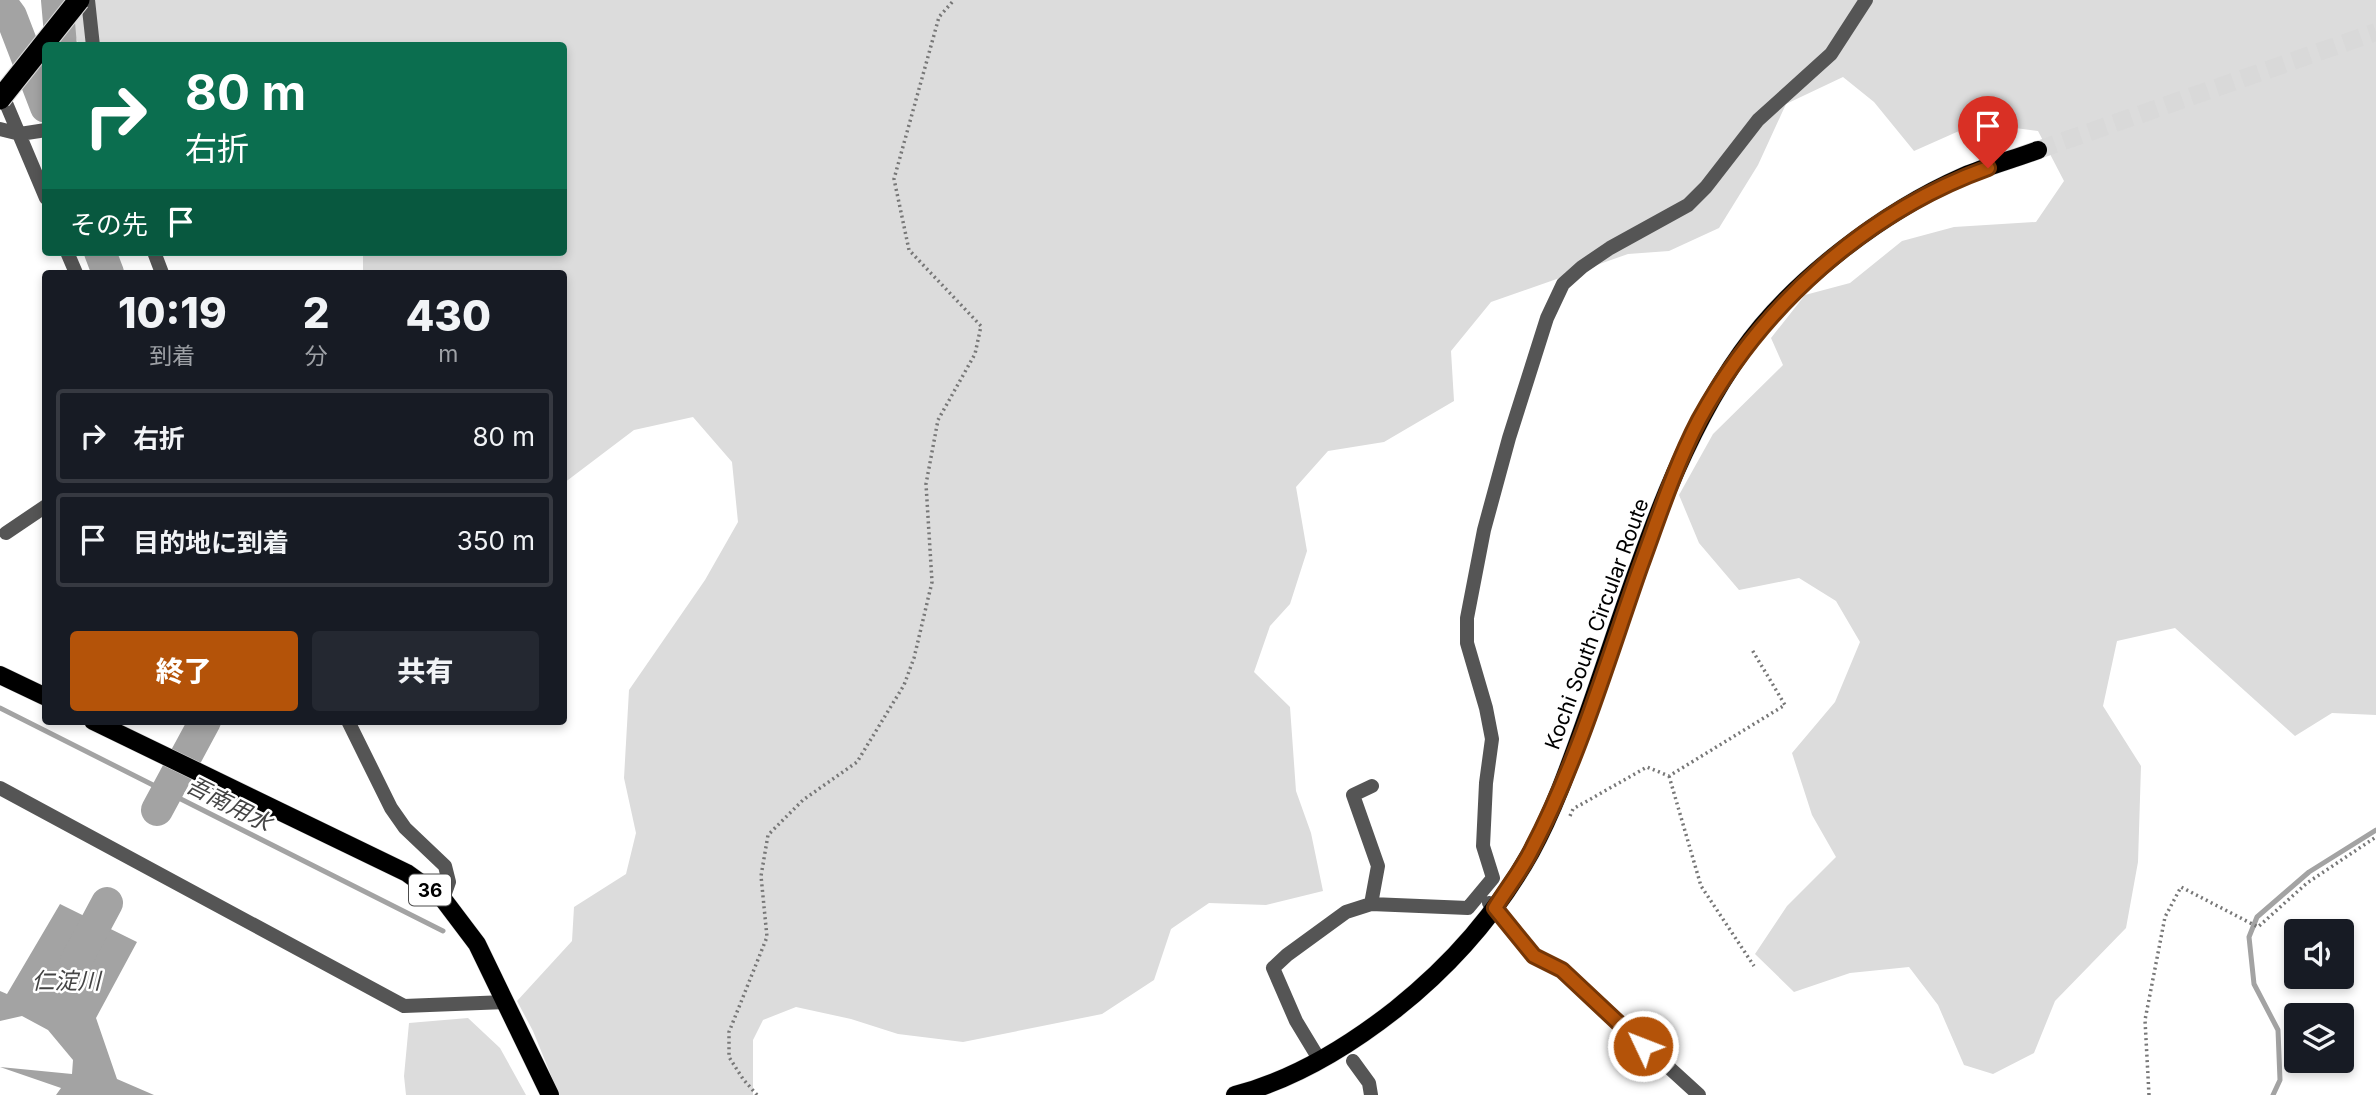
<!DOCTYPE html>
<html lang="ja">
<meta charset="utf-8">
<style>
:root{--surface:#171b24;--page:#242831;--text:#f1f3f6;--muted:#9ea1a6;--line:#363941;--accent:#b45309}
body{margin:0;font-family:Inter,"Noto Sans JP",sans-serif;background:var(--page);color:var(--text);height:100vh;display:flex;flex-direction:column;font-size:26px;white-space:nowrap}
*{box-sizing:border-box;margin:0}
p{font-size:23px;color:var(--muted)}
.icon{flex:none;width:38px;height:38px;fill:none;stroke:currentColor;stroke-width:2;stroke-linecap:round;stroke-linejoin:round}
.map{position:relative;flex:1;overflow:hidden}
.details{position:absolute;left:42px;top:270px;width:525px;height:455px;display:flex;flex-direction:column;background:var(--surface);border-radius:7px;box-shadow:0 4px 10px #0003}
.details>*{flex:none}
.hud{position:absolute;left:42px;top:42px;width:525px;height:214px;border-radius:7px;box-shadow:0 4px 10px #0003;background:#0b6e4f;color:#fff;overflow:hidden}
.controls{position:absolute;left:2284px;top:919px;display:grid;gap:14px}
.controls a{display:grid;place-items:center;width:70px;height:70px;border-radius:7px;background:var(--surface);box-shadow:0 4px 10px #0003;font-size:35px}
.pin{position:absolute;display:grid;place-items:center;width:60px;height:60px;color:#fff;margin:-72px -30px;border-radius:50% 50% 50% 0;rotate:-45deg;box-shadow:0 0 7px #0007}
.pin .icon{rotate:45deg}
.me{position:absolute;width:77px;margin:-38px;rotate:313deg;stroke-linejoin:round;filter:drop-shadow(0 0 5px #0008)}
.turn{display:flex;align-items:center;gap:24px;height:147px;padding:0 28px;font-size:32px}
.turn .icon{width:91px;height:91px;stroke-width:2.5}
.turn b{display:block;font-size:49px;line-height:60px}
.then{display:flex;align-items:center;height:66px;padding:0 28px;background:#0003;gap:14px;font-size:26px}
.eta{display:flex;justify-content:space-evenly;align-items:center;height:119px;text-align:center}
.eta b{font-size:42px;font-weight:800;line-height:49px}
.cta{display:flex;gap:14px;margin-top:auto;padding:14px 28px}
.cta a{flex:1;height:80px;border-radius:7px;background:var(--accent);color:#fff;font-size:28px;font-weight:800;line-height:80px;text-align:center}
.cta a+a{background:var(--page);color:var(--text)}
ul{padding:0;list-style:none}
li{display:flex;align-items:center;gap:21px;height:94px;margin:0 14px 10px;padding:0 14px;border:4px solid var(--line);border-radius:7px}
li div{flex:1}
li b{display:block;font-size:26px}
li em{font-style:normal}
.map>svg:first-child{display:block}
.green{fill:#dcdcdc}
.water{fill:#a3a3a3}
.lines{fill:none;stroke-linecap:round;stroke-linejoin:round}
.stream{stroke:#a3a3a3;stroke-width:5}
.river{stroke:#a3a3a3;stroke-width:32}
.primary-tunnel{stroke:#d9d9d9;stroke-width:18;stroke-dasharray:18 9;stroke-linecap:butt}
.primary-casing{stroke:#dbdbdb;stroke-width:19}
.path{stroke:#777;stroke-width:3.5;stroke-dasharray:2 3.5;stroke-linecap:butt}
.street{stroke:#555;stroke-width:14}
.primary{stroke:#000;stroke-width:18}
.highway-bridge-casing{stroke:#dbdbdb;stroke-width:23;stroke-linecap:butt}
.highway-bridge{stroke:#000;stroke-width:21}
.route-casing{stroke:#753606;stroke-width:18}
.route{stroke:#b45309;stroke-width:12}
.labels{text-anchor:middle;stroke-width:5;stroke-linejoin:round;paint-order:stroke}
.shield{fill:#fff;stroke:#4c4c4c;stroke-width:2}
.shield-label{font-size:19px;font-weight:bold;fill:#000}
.street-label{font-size:21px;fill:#000;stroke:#fff}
.water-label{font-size:23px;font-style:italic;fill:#444;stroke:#fff}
</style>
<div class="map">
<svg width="2376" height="1095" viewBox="0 0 2376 1095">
<rect width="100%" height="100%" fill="#fff"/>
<path class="green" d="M79,0H2376V715L2332,713L2295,736L2175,628L2117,641L2103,706L2141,766L2138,862L2126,928L2055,1001L2034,1053L1993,1074L1964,1065L1938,1005L1909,967L1850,973L1794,992L1755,954L1787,906L1836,857L1812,815L1792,753L1835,702L1860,642L1836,601L1799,578L1739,590L1699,543L1679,495L1713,434L1783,365L1771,338L1805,295L1850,283L1902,241L1954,227L2036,222L2064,181L2038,131L1977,123L1914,151L1874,102L1843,77L1786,104L1758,165L1719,228L1669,251L1628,254L1491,302L1451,351L1454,401L1384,442L1328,451L1296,487L1307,551L1290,604L1270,626L1254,672L1290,707L1296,791L1311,833L1323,891L1266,905L1209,903L1171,929L1154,980L1102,1014L963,1042L898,1034L851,1019L796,1007L763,1020L753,1040V1095H559L533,1031L517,1001L572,941L574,907L626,874L636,833L624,778L629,690L705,580L738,522L732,462L693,417L634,430L564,483V273H363V252H564V46H79L70,21Z
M468,1018L500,1048L526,1095H406L404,1076L409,1023Z"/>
<path class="water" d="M60,904L137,942L96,1018L117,1079L154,1095H56L61,1088L0,1067L72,1074L73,1060L48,1030L22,1016L0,1021V991L7,994Z"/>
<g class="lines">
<path class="stream" d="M0,708L443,931
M2273,1095L2280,1080L2278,1030L2254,984L2249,937L2257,917L2309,872L2376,830"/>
<path class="river" d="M57,0L61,46
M0,1L11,16L46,107
M100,252L108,273
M157,810L205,721
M76,961L107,903"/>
<path class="primary-tunnel" d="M2038,150L2376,32"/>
<g class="primary-casing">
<path id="primary" d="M0,675L46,697
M93,721L407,873L443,899L477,944L550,1095
M1235,1095C1293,1080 1349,1046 1396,1009C1450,966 1497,913 1531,852C1554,810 1570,764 1586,719C1629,599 1667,457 1741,353C1791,281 1884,211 1964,176C1988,166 2014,159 2038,150"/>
</g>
<path class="path" d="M1669,776L1701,886L1754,966
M1570,816L1573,809L1647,767L1669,776L1785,705L1751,648
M757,1095L743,1079L729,1057V1032L767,937L761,876L768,835L803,800L857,762L904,685L914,658L932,582L926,484L938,420L975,354L981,326L909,250L894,179L939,17L954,0
M2149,1095L2145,1020L2165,917L2181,887L2258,927L2307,883L2376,837"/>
<path class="street" d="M88,0L93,46
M0,89L46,198
M0,129L20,134L46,130
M67,252L76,273
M154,252L162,273
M6,533L46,506
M348,721L391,808L405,828L445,866L449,882L443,899
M0,788L404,1006L506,1002
M1489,903L1533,956L1562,970L1699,1095
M1371,904L1378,866L1353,795L1372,786
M1319,1059L1296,1021L1273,968L1287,955L1346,912L1371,904L1468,908L1493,878L1483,846L1486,783L1492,739L1486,708L1467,643V618L1484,530L1509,438L1547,318L1563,284L1582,267L1610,248L1688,205L1706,187L1758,120L1831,54L1866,0
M1353,1061L1369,1083L1371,1095"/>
<use href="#primary" class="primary"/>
<g class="highway-bridge-casing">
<path id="highway-bridge" d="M0,99L79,0"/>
</g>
<use href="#highway-bridge" class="highway-bridge"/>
</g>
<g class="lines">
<g class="route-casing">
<path id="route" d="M1643,1046L1562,970L1534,956L1495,908C1507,888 1522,870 1532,849C1578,761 1607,662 1640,568C1658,519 1675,466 1699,420C1761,306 1866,212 1988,168"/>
</g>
<use href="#route" class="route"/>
</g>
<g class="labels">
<rect class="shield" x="409" y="874.5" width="42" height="31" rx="5"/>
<g class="shield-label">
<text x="430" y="897">36</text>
</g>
<g class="street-label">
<text transform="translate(1597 624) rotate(-70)" y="7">Kochi South Circular Route</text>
</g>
<g class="water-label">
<text transform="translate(229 804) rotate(27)" y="8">吾南用水</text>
<text x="66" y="989">仁淀川</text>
</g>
</g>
</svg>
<div class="controls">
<a><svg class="icon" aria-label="sound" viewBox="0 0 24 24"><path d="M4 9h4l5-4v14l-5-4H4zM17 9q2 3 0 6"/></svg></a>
<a><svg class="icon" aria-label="layers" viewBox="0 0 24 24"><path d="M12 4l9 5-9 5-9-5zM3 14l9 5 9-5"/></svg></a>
</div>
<div class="pin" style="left:1988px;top:168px;background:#d93025"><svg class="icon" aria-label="arrive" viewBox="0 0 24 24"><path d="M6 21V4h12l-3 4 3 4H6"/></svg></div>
<svg class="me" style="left:1643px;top:1046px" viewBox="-20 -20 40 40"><circle r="17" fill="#b45309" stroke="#fff" stroke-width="3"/><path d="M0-11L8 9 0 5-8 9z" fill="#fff"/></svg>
<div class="hud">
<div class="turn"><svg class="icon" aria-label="right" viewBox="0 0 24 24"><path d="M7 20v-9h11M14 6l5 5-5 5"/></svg><div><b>80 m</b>右折</div></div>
<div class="then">その先<svg class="icon" aria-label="arrive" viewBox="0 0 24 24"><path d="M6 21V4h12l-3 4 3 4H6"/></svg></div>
</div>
<section class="details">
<div class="eta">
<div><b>10:19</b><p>到着</p></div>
<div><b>2</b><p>分</p></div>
<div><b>430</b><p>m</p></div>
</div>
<ul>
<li><svg class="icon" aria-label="right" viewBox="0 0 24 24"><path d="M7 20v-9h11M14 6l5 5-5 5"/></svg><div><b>右折</b></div><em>80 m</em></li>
<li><svg class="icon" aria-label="arrive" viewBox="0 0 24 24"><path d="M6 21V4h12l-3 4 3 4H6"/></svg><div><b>目的地に到着</b></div><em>350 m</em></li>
</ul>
<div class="cta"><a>終了</a><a>共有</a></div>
</section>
</div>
